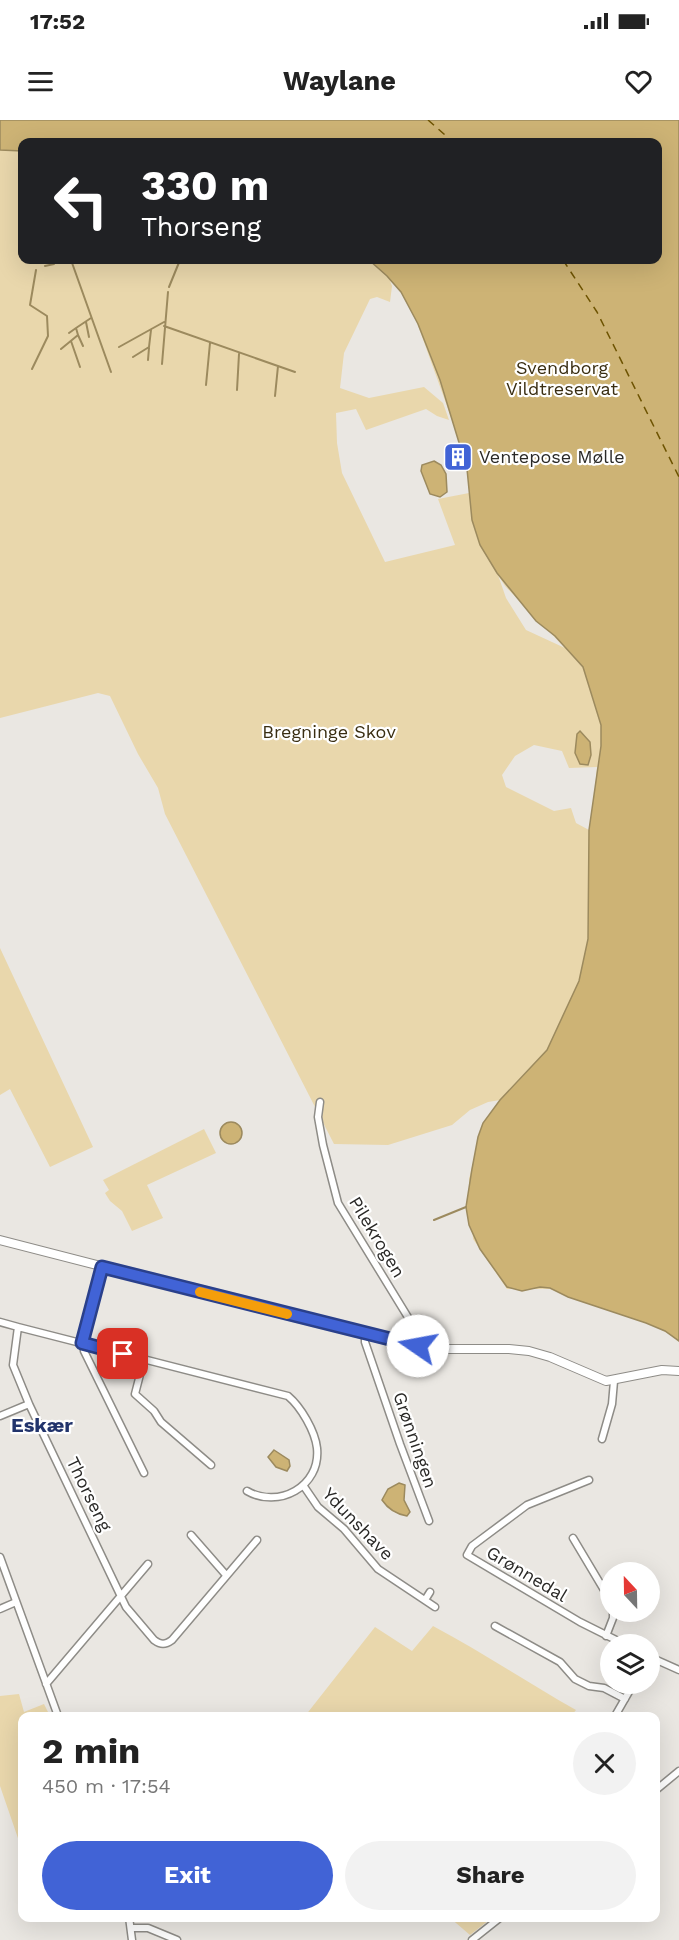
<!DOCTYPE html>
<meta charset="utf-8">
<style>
:root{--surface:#fff;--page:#f2f2f2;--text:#222;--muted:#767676;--accent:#4163d6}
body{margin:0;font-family:"Work Sans",sans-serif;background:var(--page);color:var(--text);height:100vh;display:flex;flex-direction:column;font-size:22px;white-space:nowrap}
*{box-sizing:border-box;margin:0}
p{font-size:20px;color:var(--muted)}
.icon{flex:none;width:33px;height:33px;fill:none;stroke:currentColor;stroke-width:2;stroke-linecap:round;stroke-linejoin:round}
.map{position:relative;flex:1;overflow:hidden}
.details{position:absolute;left:18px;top:1592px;width:642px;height:210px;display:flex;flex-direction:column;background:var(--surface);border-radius:12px;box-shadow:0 6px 24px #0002}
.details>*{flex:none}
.hud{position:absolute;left:18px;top:18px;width:644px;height:126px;border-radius:12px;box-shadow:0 6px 24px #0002;background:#202124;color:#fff;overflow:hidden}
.needle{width:39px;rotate:338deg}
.controls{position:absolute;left:600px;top:1442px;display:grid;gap:12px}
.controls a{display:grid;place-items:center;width:60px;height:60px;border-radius:50%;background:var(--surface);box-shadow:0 6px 24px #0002;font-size:30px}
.pin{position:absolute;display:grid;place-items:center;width:51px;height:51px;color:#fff;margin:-26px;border-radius:12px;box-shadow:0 3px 9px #0006}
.me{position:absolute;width:66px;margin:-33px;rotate:282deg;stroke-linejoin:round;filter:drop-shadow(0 0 4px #0008)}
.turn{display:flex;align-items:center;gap:21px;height:126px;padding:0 24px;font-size:27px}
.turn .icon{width:78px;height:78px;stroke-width:2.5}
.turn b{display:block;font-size:42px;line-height:51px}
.round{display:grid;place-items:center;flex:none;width:63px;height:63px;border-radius:32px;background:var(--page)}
.summary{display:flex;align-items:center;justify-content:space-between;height:102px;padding:0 24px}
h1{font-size:36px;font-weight:700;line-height:45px}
.cta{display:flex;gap:12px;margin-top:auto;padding:12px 24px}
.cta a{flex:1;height:69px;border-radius:36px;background:var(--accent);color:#fff;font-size:24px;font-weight:700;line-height:69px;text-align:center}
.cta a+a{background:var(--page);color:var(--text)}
.status{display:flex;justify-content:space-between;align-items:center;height:42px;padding:0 30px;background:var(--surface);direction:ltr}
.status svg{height:16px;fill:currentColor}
header{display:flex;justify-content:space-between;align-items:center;height:78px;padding:0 24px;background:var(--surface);font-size:27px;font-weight:700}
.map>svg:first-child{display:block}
.green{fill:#e9d7ac;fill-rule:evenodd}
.water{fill:#cdb375;stroke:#9c8a5e;stroke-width:1.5}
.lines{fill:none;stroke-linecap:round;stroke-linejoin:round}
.stream{stroke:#9c8a5e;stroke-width:2}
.ferry{stroke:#6d5301;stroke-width:1.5;stroke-dasharray:8 6;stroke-linecap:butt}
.minor-casing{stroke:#8e8c87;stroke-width:9}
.tertiary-casing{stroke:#8e8c87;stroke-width:10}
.minor{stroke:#fff;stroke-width:6}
.tertiary{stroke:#fff;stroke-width:8}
.route-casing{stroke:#2a408b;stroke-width:15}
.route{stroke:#4163d6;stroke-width:10}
.slow{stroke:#f59e0b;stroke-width:10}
.labels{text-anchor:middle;stroke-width:4.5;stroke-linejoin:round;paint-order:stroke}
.park-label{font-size:18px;fill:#392d11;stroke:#fff}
.poi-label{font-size:18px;fill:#2a2927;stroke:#fff;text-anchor:start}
.street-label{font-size:18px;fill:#2a2927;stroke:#fff}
.neighbourhood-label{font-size:20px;font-weight:bold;fill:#22346c;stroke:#fff}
</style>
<div class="status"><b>17:52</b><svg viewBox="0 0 49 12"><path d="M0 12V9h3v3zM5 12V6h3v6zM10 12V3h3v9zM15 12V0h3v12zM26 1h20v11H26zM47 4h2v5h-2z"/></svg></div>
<header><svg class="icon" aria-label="menu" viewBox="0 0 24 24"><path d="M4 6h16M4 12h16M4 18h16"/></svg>Waylane<svg class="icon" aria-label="heart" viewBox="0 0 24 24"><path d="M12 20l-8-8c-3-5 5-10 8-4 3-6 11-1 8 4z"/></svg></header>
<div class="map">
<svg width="679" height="1820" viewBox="0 0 679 1820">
<rect width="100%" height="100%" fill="#eae7e2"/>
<path class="green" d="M0,0H679V1220L652,1204L550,1169H507L473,1119L469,1059L482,1006L549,932L553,919L547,930L500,980L488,982L470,990L452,1005L388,1025L334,1024L165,694L158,668L138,634L110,576L98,573L0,598ZM22,22H657V140H22ZM390,161L407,175L470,350L471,385L469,373L438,379L455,425L385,442L342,353L337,323L336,293L356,289L366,310L426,289L437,296L449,300L443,283L424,267L369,278L340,268L344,233L370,179L377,177L390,182L392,166ZM498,455L505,466L565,528L526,510L506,478ZM534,625L562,631L569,648L597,647L590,722L589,710L576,703L571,688L554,691L506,667L502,655L515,636Z
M0,828L93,1027L50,1047L10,969L0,975Z
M204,1009L216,1033L147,1065L163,1098L132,1111L122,1091L110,1081L105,1073L109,1070L103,1060Z
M433,1506C482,1532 528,1563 576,1590L571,1596H305L375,1507L412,1531Z
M19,1574L24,1592L44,1584L50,1596H22V1723L20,1724L0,1666V1576Z
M449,1797H493L470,1815Z"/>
<path class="water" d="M0,0H679V1221L665,1211L646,1203L568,1177L550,1168L540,1167L522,1171L507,1167L480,1129L469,1105L466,1087L472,1049L478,1017L483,1003L500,980L547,930L579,861L588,819L589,710L601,626V605L583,547L555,516L536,501L497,453L480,425L472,400L467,349L440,260L418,204L401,172L387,156L369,140H657V22H22V31L0,30Z
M434,341L441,345L446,354L447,372L440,377L430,374L421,351L422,345Z
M580,611L590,622L591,635L588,645L580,644L575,633L577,614Z
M220 1013a11 11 0 1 1 22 0a11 11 0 1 1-22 0Z
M274,1330L289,1340L290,1346L287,1351L276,1347L268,1337Z
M399,1363L405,1365L404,1380L410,1392L407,1396C396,1394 388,1389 382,1380L388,1369Z"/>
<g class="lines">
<path class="stream" d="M71,140L111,252
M45,146L54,144L57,140
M169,167L180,140
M86,202L89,217
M164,206L295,252
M69,213L76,208
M78,215L83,226
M71,221L80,247
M119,227L164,202
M61,229L78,215L76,208L91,198
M133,237L149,227L151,210
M148,240L149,228
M162,244L168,172
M32,249L48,216L47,196L30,185L36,150
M206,265L210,223
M237,270L239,234
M275,276L278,246
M434,1100L466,1087"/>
<path class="ferry" d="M428,0L453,22
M563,140L597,192L679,357"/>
<g class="minor-casing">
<path id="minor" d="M320,982L318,997L323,1025L338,1083L417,1212L419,1217L418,1226
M102,1147L83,1223L84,1231L144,1353
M0,1202L18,1207L13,1245L29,1284
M18,1207L288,1276C301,1287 315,1311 317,1328C321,1367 278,1389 247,1371
M365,1214V1222L400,1324L429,1401
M144,1239L135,1274L154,1291L161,1302L211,1345
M0,1296L29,1284L126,1487L154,1520C161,1525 165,1525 172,1520L257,1420
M602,1319L612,1284L614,1261
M589,1360L527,1385L472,1426L467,1435L580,1502L624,1524
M303,1365L318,1387L344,1409L378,1449L435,1487
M191,1415L226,1455
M573,1418L610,1480
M0,1437L58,1596
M425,1480L430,1472
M0,1489L16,1482
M495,1506L560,1542L575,1559L589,1566L604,1568L625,1579
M606,1516L613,1498V1491
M650,1537L679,1550
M46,1564L148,1444
M615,1596L634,1563
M656,1670L679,1651
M129,1797L132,1820
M132,1808H148L177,1820
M472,1820L501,1797"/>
</g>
<g class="tertiary-casing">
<path id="tertiary" d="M0,1120L341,1208L423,1227L444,1229H509L529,1231L550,1237L606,1261L662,1250L679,1251"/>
</g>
<use href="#minor" class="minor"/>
<use href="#tertiary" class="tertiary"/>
</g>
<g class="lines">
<g class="route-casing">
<path id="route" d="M123,1234L82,1223L102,1147L418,1226"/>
</g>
<use href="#route" class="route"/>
<path class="slow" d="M200,1172L287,1194"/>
</g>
<defs>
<g id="building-square" transform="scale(1.5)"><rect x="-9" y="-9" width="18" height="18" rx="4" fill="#4163d6" stroke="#fff"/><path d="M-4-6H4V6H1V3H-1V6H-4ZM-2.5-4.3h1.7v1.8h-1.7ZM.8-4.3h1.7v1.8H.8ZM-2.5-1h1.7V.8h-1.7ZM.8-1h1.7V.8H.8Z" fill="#fff"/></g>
</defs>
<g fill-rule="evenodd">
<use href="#building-square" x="458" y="337"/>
</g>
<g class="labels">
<g class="park-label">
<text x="562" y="254">Svendborg<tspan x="562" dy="21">Vildtreservat</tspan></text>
<text x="329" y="618">Bregninge Skov</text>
</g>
<g class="poi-label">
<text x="479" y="343">Ventepose Mølle</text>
</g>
<g class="street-label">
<text transform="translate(377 1117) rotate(59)" y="6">Pilekrogen</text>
<text transform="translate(415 1320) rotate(71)" y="6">Grønningen</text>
<text transform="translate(89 1374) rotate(64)" y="6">Thorseng</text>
<text transform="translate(358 1404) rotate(46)" y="6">Ydunshave</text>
<text transform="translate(527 1454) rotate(31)" y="6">Grønnedal</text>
</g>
<g class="neighbourhood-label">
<text x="42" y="1312">Eskær</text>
</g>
</g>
</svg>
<div class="controls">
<a><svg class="needle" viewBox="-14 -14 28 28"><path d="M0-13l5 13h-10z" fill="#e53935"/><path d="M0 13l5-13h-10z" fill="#767676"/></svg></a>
<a><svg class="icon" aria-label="layers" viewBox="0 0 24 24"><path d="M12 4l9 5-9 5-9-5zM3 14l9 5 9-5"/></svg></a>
</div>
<div class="pin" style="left:123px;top:1234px;background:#d93025"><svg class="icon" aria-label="arrive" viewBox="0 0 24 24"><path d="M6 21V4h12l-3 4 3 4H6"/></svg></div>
<svg class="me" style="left:418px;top:1226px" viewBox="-20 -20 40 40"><circle r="19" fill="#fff"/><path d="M0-13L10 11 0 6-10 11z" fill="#4163d6"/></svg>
<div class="hud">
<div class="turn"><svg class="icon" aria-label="left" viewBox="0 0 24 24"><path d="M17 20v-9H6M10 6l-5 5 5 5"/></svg><div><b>330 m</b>Thorseng</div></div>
</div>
<section class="details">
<div class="summary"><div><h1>2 min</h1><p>450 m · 17:54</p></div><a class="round"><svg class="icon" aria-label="close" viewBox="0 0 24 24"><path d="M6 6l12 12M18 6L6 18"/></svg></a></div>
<div class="cta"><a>Exit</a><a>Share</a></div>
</section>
</div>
